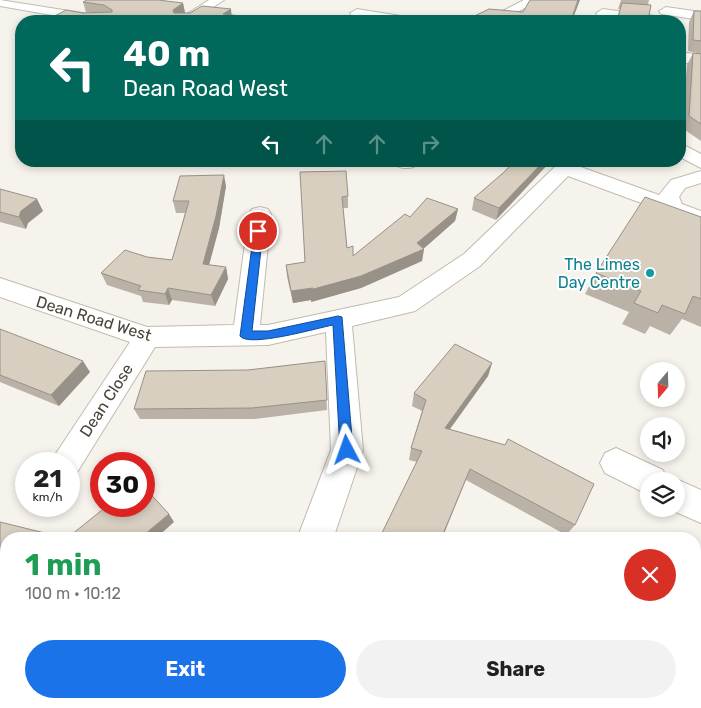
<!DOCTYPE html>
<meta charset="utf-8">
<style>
:root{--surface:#fff;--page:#f2f2f2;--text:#202124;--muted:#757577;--accent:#1a73e8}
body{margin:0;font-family:Rubik,sans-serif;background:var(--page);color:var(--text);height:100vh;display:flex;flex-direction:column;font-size:19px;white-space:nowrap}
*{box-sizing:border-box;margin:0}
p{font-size:16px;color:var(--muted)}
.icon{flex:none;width:28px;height:28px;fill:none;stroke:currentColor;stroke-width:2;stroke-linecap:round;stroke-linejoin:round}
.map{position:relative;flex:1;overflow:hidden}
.panel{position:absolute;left:0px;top:532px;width:701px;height:176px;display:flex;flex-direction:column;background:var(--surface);border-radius:20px 20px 0 0;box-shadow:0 2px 8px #0003}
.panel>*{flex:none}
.banner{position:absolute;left:15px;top:15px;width:671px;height:152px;border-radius:20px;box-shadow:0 2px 8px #0003;background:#00695c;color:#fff;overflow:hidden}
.needle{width:32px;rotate:199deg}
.buttons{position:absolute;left:640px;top:362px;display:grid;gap:10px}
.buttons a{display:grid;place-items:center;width:45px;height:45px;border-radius:50%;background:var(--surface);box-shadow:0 2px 8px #0003;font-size:25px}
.speed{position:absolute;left:15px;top:452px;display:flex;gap:10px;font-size:25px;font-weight:700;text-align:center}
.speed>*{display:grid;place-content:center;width:65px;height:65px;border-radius:50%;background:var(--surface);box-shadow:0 2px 8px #0003;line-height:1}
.speed small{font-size:12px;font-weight:400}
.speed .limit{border:8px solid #d22;background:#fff;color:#111}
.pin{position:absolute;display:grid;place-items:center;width:42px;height:42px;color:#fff;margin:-21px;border:2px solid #fff;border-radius:50%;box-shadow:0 1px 5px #0007}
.me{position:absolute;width:55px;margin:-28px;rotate:356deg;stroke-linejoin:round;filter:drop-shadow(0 0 4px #0008)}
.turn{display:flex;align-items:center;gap:18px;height:105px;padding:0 25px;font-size:22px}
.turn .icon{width:65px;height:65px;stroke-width:2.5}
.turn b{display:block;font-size:35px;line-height:42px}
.lanes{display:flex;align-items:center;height:48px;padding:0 25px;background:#0003;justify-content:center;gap:25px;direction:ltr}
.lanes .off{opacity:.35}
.round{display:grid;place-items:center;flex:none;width:52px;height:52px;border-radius:26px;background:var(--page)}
.summary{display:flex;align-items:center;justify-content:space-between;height:85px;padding:0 25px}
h1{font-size:30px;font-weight:700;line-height:38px;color:#1e9e55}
.action{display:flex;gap:10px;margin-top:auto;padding:10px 25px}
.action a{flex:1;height:58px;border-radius:30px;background:var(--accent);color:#fff;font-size:20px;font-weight:700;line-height:58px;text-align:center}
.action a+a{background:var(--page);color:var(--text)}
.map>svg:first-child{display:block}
.green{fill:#d2eab5}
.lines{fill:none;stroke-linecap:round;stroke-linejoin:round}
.minor-casing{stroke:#c2bbae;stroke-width:2}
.minor{fill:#fff;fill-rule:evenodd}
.wall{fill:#bab2a6}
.shaded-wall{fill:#979187}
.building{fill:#d8cfc1;stroke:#979187}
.route{fill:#1a73e8;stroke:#114b97}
.culture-dot{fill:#0f9aa8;stroke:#fff;stroke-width:2}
.labels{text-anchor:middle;stroke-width:4;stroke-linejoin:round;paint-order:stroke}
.culture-label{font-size:16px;fill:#0d838f;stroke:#fff;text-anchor:end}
.street-label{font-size:16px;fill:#4b4439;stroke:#fff}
</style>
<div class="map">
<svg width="701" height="708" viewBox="0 0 701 708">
<rect width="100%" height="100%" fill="#f6f3ec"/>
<path class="green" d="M0,668L6,674V702L38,703L44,708H0Z"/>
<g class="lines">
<g class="minor-casing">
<path id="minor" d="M0,0L107,17L114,21H86L0,6Z
M209,0H224L192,21H176Z
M524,0H540L500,21H483Z
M666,7L701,12V20L661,14L659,11Z
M357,9L407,17L414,21H383L352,16L350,13Z
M603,9L662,17L669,21H634L598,16L596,13Z
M680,52L701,55V65L680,62Z
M680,143L701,154V168L680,157Z
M391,161H416L417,163L414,167C406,169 397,169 391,161Z
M561,161H582L578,166L659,195L671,180L701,171V183L685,188L679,197L682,204L701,211V225L568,176L480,266L415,311L352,326L363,450L333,539H297L331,450L326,332L268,345L155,347L76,474L69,477V464H49L130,342L0,297V278L147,327L234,325L249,214L252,209L260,207L268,209L271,214L260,325H268L399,297L464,254Z
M616,448L663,470L667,481H649V495L605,473L600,463L605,453Z
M676,479L701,490V523L669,509H676V481H671Z"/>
</g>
<use href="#minor" class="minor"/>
</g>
<path class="wall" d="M621,0H649L648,5V21H616L620,9H618Z
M83,2L183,3L185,13L232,15L242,21H50L49,19L83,13H92L86,12Z
M694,11H701V54L688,51L689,22Z
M693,53L701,54V141L682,128L687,65Z
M515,161L496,220L472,210L474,198L503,173Z
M300,172L348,196V208H343L347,248L353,256L410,217L458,209L455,221L423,249H424L422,261L361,288L311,302V300L293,303L287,277L286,265L305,262Z
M226,186L219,228L209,265L226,267L228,279L215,306L172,300L169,305L143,302L141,296L107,285L101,273L147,257L172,260L185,213H176L173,201Z
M0,189L43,211L28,223L26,229L0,222Z
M701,217V327L682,319L670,335L650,326L645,334L622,324L629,312L585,294L596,273Z
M0,329L90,372L59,406L0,382Z
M325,361L327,410L255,419H140L134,409L248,370Z
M492,363L488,376L450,429L575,525L566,535L466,480L444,534L445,539L417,462L409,460L411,448L422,411L412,406L414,393Z
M0,522L6,539V586L0,585Z"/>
<path class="shaded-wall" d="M578,0H580L572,21H571Z
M183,3L185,13L175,19L173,10Z
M231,9L232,19L223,14Z
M241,16L242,21H234Z
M544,161H551L496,220L499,208Z
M224,175L226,186L219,228L206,276L203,264Z
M37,199L43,211L28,223L26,229L19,217L21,211Z
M458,209L455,221L421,251L424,249L422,261L361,288L311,302V300L293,303L291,291Z
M226,267L228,279L215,306L211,295Z
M168,288L172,300L169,305L165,294Z
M83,361L90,372L59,406L51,395Z
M492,363L488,376L442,440L445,428Z
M169,514L174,522L155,539H139Z
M49,534L54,539H47Z"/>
<path class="building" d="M87,0H158L183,3L173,10L174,13H190L202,6L231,9L223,14L241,16L234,21H63L49,19L66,10L83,13L112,12V10L104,5L83,2Z
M530,0H578L571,20L583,21H464L489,9L523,12Z
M622,3L651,5L648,21H617Z
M694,11H701V41L693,40Z
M693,53L701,54V124L689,116Z
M515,161H544L499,208L474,198L503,173Z
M346,171L348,196L342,197L347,248L353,246V256L405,214L410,217L427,198L458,209L417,243L424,249L361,276L310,290L313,288L291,291L286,265L305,262L300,172Z
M224,175L216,216L203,264L226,267L211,295L168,288L165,294L138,290L141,286L101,273L125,250L147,257L172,260L189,201H173L180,176Z
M0,189L37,199L21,211L19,217L0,212Z
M645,197L701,217V299L693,296L685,314L662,305L658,313L634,303L641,291L596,273Z
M0,329L83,361L51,395L0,375Z
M455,344L492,363L445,428L505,445L508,439L594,484L575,525L470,469L443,534L446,535L445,539H379L422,451L411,448L426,400L414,393Z
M325,361L327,400L252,408L134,409L146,371L248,370Z
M144,487L169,514L139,539H74L71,535L107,506H144Z
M0,522L49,534L47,539H6V582L0,581Z
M426,702H506L504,708H423Z"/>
<path class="route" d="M258,228L263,231L252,331H268L338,316L342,317L353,450L351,454L347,456L342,454L340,450L333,325C317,328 249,348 240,336L254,231Z"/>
<circle class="culture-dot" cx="650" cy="273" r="5"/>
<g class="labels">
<g class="culture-label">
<text x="640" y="270">The Limes<tspan x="640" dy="18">Day Centre</tspan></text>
</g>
<g class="street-label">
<text transform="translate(94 318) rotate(17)" y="6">Dean Road West</text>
<text transform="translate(106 400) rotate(-57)" y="6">Dean Close</text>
</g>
</g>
</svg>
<div class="buttons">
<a><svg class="needle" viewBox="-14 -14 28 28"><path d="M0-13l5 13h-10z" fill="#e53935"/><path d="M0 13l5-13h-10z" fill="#757577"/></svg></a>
<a><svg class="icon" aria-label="sound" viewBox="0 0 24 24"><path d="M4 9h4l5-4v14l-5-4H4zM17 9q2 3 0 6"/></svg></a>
<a><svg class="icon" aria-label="layers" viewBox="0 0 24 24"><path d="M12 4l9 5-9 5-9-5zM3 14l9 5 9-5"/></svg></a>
</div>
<div class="speed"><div>21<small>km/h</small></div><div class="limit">30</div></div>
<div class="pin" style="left:258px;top:231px;background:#d93025"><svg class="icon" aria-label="arrive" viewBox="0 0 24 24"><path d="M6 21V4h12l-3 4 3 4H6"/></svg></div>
<svg class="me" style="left:347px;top:450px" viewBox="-20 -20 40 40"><path d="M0-17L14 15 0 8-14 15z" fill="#1a73e8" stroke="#fff" stroke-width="4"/></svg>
<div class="banner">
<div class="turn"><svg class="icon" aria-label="left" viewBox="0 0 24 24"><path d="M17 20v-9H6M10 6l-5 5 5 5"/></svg><div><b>40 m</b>Dean Road West</div></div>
<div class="lanes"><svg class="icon" aria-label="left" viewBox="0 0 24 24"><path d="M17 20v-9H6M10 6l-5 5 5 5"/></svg><svg class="icon off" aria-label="ahead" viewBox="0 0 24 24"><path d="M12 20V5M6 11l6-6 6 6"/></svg><svg class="icon off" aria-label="ahead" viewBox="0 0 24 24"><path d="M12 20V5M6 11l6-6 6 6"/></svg><svg class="icon off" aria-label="right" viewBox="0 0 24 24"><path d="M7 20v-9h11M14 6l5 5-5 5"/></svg></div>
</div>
<section class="panel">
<div class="summary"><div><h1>1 min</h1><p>100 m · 10:12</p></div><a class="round" style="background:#d93025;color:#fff"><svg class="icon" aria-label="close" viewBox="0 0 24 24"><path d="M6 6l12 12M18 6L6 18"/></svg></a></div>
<div class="action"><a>Exit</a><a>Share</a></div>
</section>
</div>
